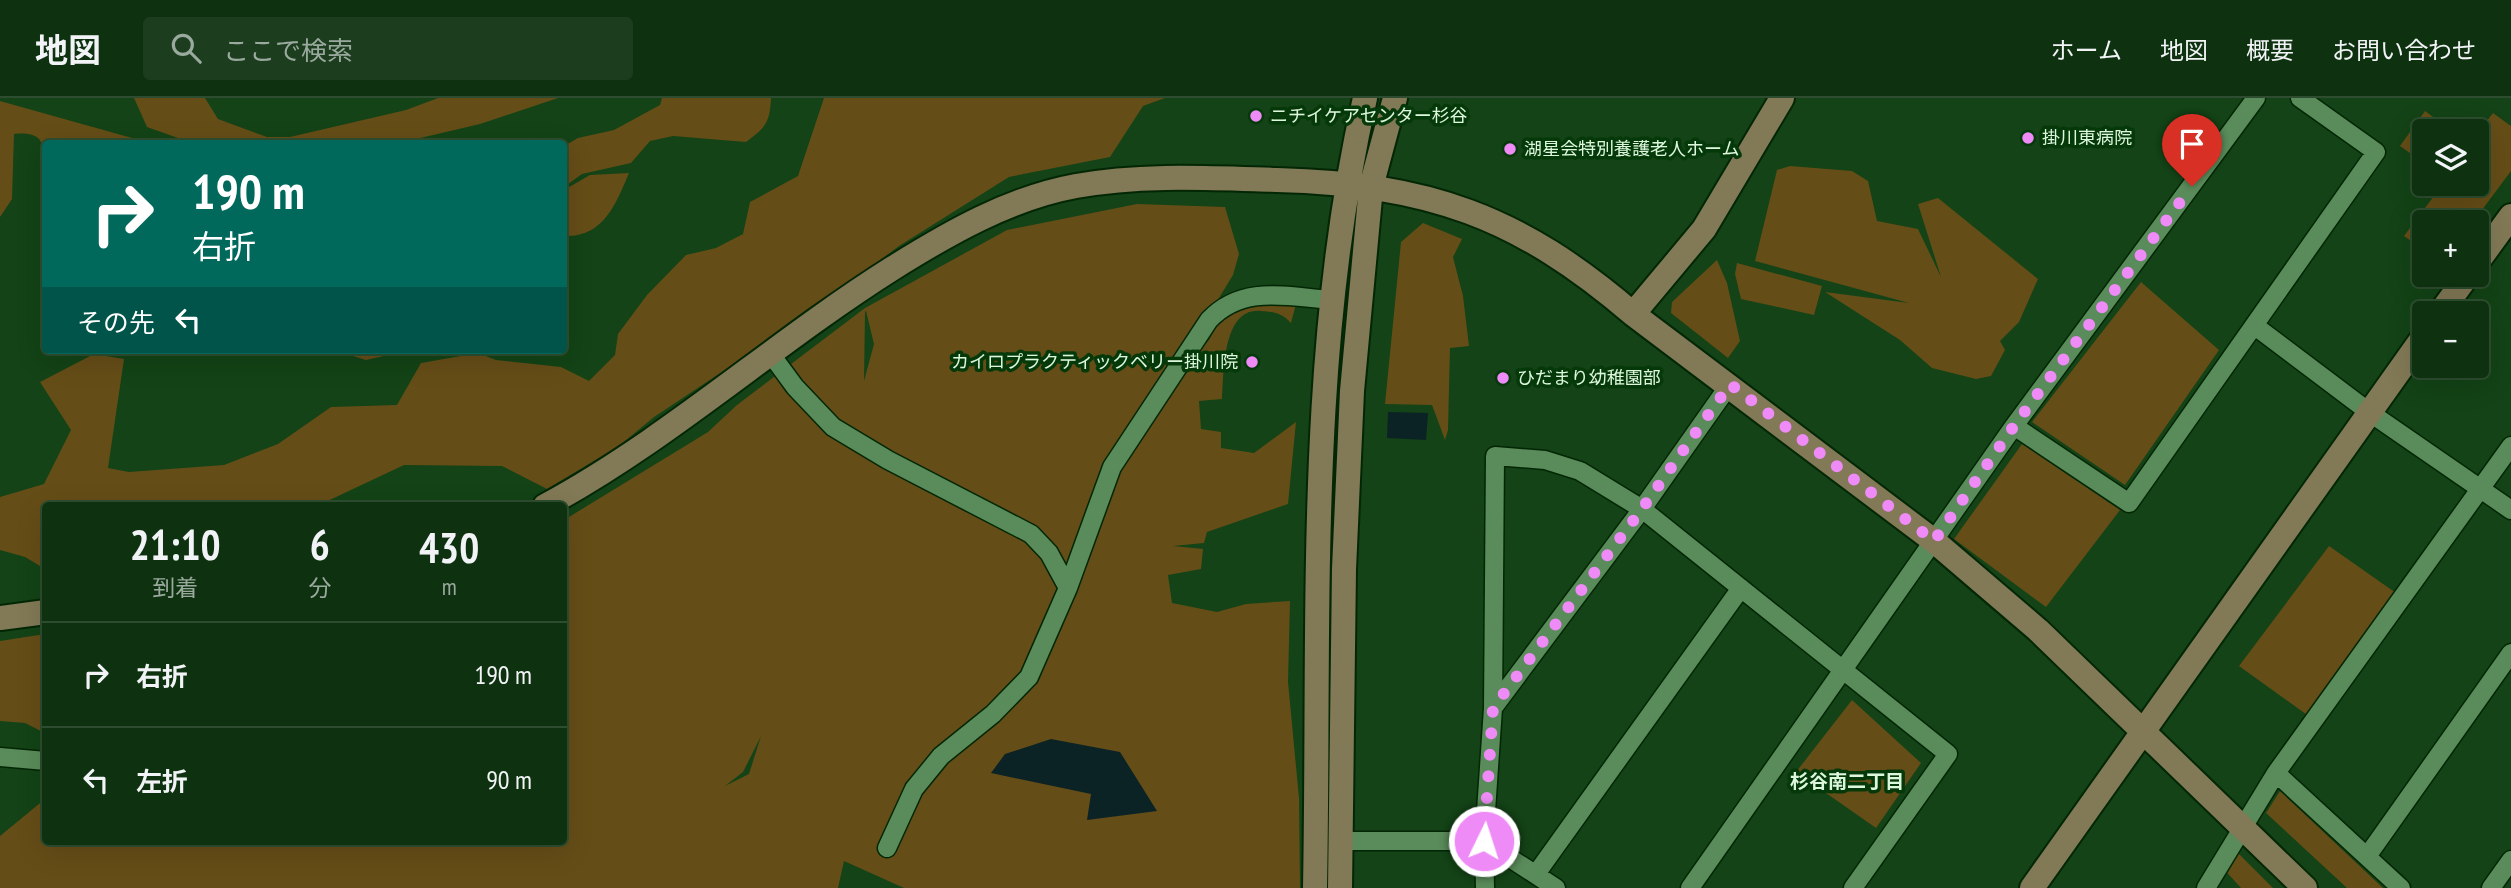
<!DOCTYPE html>
<html lang="ja">
<meta charset="utf-8">
<style>
:root{--surface:#0e3210;--page:#1c3e1e;--text:#f1f3f6;--muted:#9baa9f;--line:#2e4d30}
body{margin:0;font-family:"PT Sans Narrow","Noto Sans JP",sans-serif;background:var(--page);color:var(--text);height:100vh;display:flex;flex-direction:column;font-size:26px;white-space:nowrap}
*{box-sizing:border-box;margin:0}
p{font-size:23px;color:var(--muted)}
.icon{flex:none;width:38px;height:38px;fill:none;stroke:currentColor;stroke-width:2;stroke-linecap:round;stroke-linejoin:round}
.map{position:relative;flex:1;overflow:hidden}
.panel{position:absolute;left:42px;top:404px;width:525px;height:343px;display:flex;flex-direction:column;background:var(--surface);border-radius:7px;box-shadow:0 7px 28px #0002,0 0 0 2px var(--line)}
.panel>*{flex:none}
.top-card{position:absolute;left:42px;top:42px;width:525px;height:214px;border-radius:7px;box-shadow:0 7px 28px #0002,0 0 0 2px var(--line);background:#00695c;color:#fff;overflow:hidden}
.buttons{position:absolute;left:2412px;top:21px;display:grid;gap:14px}
.buttons a{display:grid;place-items:center;width:77px;height:77px;border-radius:7px;background:var(--surface);box-shadow:0 7px 28px #0002,0 0 0 2px var(--line);font-size:35px}
.pin{position:absolute;display:grid;place-items:center;width:60px;height:60px;color:#fff;margin:-72px -30px;border-radius:50% 50% 50% 0;rotate:-45deg;box-shadow:0 0 7px #0007}
.pin .icon{rotate:45deg}
.me{position:absolute;width:77px;margin:-38px;rotate:4deg;stroke-linejoin:round;filter:drop-shadow(0 0 5px #0008)}
.turn{display:flex;align-items:center;gap:24px;height:147px;padding:0 35px;font-size:32px}
.turn .icon{width:91px;height:91px;stroke-width:2.5}
.turn b{display:block;font-size:49px;line-height:60px}
.then{display:flex;align-items:center;height:66px;padding:0 35px;background:#0003;gap:14px;font-size:26px}
.eta{display:flex;justify-content:space-evenly;align-items:center;height:119px;text-align:center}
.eta b{font-size:42px;font-weight:600;line-height:49px}
ul{padding:0;list-style:none}
li{display:flex;align-items:center;gap:21px;height:105px;padding:0 35px;border-top:2px solid var(--line)}
li div{flex:1}
li b{display:block;font-size:26px}
li em{font-style:normal}
header{display:flex;align-items:center;gap:42px;box-sizing:border-box;height:98px;padding:0 35px;background:var(--surface);border-bottom:2px solid var(--line)}
header strong{font-size:33px}
nav{display:flex;gap:38px;margin-inline-start:auto;font-size:24px}
.search{width:490px;height:63px;background:var(--page);display:flex;align-items:center;gap:18px;box-sizing:border-box;padding:0 24px;border-radius:7px;color:var(--muted);font-size:26px}
.map>svg:first-child{display:block}
.green{fill:#654d17;fill-rule:evenodd}
.water{fill:#0c2326}
.lines{fill:none;stroke-linecap:round;stroke-linejoin:round}
.street-casing{stroke:#032705;stroke-width:21}
.secondary-casing{stroke:#032705;stroke-width:28}
.street{stroke:#5a8b5a;stroke-width:18}
.secondary{stroke:#827956;stroke-width:24}
.route{stroke:#ef8bf7;stroke-width:12;stroke-dasharray:0 21.6}
.poi-dot{fill:#ef8bf7;stroke:#05390a;stroke-width:2.5}
.labels{text-anchor:middle;stroke-width:7;stroke-linejoin:round;paint-order:stroke}
.poi-label{font-size:18px;fill:#ddf7dc;stroke:#05390a;text-anchor:start}
.neighbourhood-label{font-size:19px;font-weight:bold;fill:#ddf7dc;stroke:#05390a}
</style>
<header>
<strong>地図</strong>
<div class="search"><svg class="icon" aria-label="search" viewBox="0 0 24 24"><circle cx="10" cy="10" r="6"/><path d="M15 15l6 6"/></svg>ここで検索</div>
<nav><a>ホーム</a><a>地図</a><a>概要</a><a>お問い合わせ</a></nav>
</header>
<div class="map">
<svg width="2511" height="790" viewBox="0 0 2511 790">
<rect width="100%" height="100%" fill="#134316"/>
<path class="green" d="M134,0H205L218,21L267,39H290L406,12L438,0H558L480,26L399,45H192L147,29Z
M662,0H771C770,25 765,30 746,44L673,38L650,43L631,65L582,76L564,89V48L578,40L614,32L660,7Z
M824,0H1165L1143,8L1110,59L1009,79L899,148L794,226L654,319L619,348L547,391L502,368L404,367L317,408H46L45,471L25,459L0,452V399L44,386L71,332L40,284L94,256L124,261L108,370L129,374L224,367L278,346L331,309L397,307L421,265L478,255L496,262L561,269L589,283L615,257L618,236L647,197L686,157L716,150L743,136L750,104L798,78Z
M0,3L132,40L130,45L46,46L45,93C37,67 59,31 14,36L12,101L0,119Z
M2425,13L2452,33H2424V65L2400,48Z
M2493,15L2511,28V73L2473,124H2424V152L2404,138L2443,86H2476V37Z
M1790,68L1852,73L1868,83L1877,123L1918,131L1941,179L1918,106L1938,100L2038,181L2019,224L2000,243L2005,252L1991,278L1976,281L1932,270L1900,242L1825,194L1909,205L1755,163L1777,72Z
M629,75C616,106 603,140 564,138V92L590,77Z
M1137,106L1225,109L1239,156L1233,177L1164,290L1209,242L1221,219L1238,203L1296,206L1291,225C1281,215 1275,214 1261,213C1222,209 1224,275 1222,301L1199,303L1201,331L1221,334V350L1254,355L1296,324L1288,406L1207,434L1204,445L1173,448L1203,451L1201,471L1168,477L1172,505L1217,514L1246,506L1290,503L1288,584L1299,700L1300,790H904L844,763L838,790H0V738L45,701L46,744H564V422L708,334L737,307L865,210L1007,132ZM866,213L874,246L864,283L865,214ZM1075,466L1063,495L1052,469L1058,471ZM761,638L749,676L725,688L743,674Z
M1423,125L1462,141L1453,159L1463,198L1469,248L1450,250L1448,332L1445,342L1432,307L1385,306L1401,144Z
M1717,162L1727,185L1740,243L1728,260L1671,215L1672,204Z
M1737,165L1822,188L1814,217L1741,201L1735,176Z
M2141,184L2219,252L2125,387L2032,324Z
M334,252H410L366,262Z
M2022,346L2120,412L2046,509L1954,441Z
M2329,448L2396,495L2310,619L2239,568Z
M45,536H46L45,635L25,625L0,623V543Z
M1852,602L1921,665L1876,730L1796,674Z
M2280,693L2383,790H2347L2266,715Z
M2237,754L2273,790H2241L2221,768Z"/>
<path class="water" d="M1388,314L1428,315L1426,342L1387,340Z
M1051,641L1120,654L1157,713L1087,722L1091,696L991,675L1005,656Z"/>
<g class="lines">
<g class="street-casing">
<path id="street" d="M2255,228L2369,314L2511,412
M770,255L795,289L833,329L888,362L1031,436L1049,455L1068,490L1029,579L993,616L941,658L914,691L887,750
M2014,328L2129,405L2376,54L2300,0
M1068,490L1112,369L1209,222C1243,186 1288,199 1332,202
M1493,610L1642,411L1730,286
M0,659L46,663
M2276,675L2401,790
M1341,743H1484L1556,790
M2368,757L2511,555
M1536,776L1741,490
M1485,790L1484,743L1493,610L1495,358L1545,362L1580,373L1642,411L1948,656L1853,790
M1690,790L2014,328L2256,0
M2206,790L2276,675L2511,348
M2491,790L2511,762"/>
</g>
<g class="secondary-casing">
<path id="secondary" d="M2476,166L2511,118
M2440,215L2468,177
M1633,216L1704,131L1782,0
M545,408C669,341 774,245 893,170C949,135 1010,100 1076,88C1142,76 1210,80 1277,82C1428,86 1519,118 1633,216L1934,443L2038,532L2305,790
M0,520L46,514
M1315,790C1320,527 1306,257 1365,0
M1340,790L1344,471L1352,293L1371,89L1395,0
M2032,790L2424,238"/>
</g>
<use href="#street" class="street"/>
<use href="#secondary" class="secondary"/>
</g>
<g class="lines">
<path class="route" d="M1484,743L1493,610L1642,411L1730,286L1934,443L2014,328L2192,88"/>
</g>
<g class="poi-dot">
<circle cx="1256" cy="18" r="7"/>
<circle cx="2028" cy="40" r="7"/>
<circle cx="1510" cy="51" r="7"/>
<circle cx="1252" cy="264" r="7"/>
<circle cx="1503" cy="280" r="7"/>
</g>
<g class="labels">
<g class="poi-label">
<text x="1270" y="24">ニチイケアセンター杉谷</text>
<text x="2042" y="46">掛川東病院</text>
<text x="1524" y="57">湖星会特別養護老人ホーム</text>
<text x="1238" y="270" text-anchor="end">カイロプラクティックベリー掛川院</text>
<text x="1517" y="286">ひだまり幼稚園部</text>
</g>
<g class="neighbourhood-label">
<text x="1847" y="690">杉谷南二丁目</text>
</g>
</g>
</svg>
<div class="buttons">
<a><svg class="icon" aria-label="layers" viewBox="0 0 24 24"><path d="M12 4l9 5-9 5-9-5zM3 14l9 5 9-5"/></svg></a>
<a>+</a>
<a>−</a>
</div>
<div class="pin" style="left:2192px;top:88px;background:#d93025"><svg class="icon" aria-label="arrive" viewBox="0 0 24 24"><path d="M6 21V4h12l-3 4 3 4H6"/></svg></div>
<svg class="me" style="left:1484px;top:743px" viewBox="-20 -20 40 40"><circle r="17" fill="#ef8bf7" stroke="#fff" stroke-width="3"/><path d="M0-11L8 9 0 5-8 9z" fill="#fff"/></svg>
<div class="top-card">
<div class="turn"><svg class="icon" aria-label="right" viewBox="0 0 24 24"><path d="M7 20v-9h11M14 6l5 5-5 5"/></svg><div><b>190 m</b>右折</div></div>
<div class="then">その先<svg class="icon" aria-label="left" viewBox="0 0 24 24"><path d="M17 20v-9H6M10 6l-5 5 5 5"/></svg></div>
</div>
<section class="panel">
<div class="eta">
<div><b>21:10</b><p>到着</p></div>
<div><b>6</b><p>分</p></div>
<div><b>430</b><p>m</p></div>
</div>
<ul>
<li><svg class="icon" aria-label="right" viewBox="0 0 24 24"><path d="M7 20v-9h11M14 6l5 5-5 5"/></svg><div><b>右折</b></div><em>190 m</em></li>
<li><svg class="icon" aria-label="left" viewBox="0 0 24 24"><path d="M17 20v-9H6M10 6l-5 5 5 5"/></svg><div><b>左折</b></div><em>90 m</em></li>
</ul>
</section>
</div>
